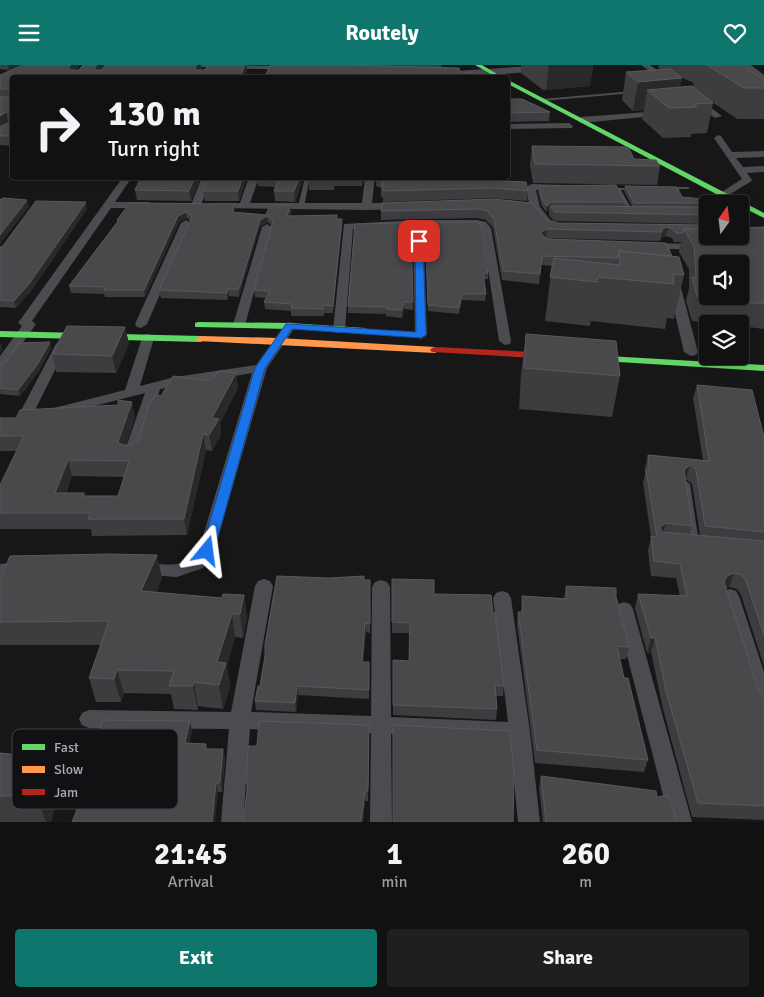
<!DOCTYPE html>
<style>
:root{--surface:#111;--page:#1e1f1f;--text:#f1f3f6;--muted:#9c9d9f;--line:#303131;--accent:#0f766e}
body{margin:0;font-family:Signika,sans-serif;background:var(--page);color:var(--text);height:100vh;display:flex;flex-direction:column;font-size:19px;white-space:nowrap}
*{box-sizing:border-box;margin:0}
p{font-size:16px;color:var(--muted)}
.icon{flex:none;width:28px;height:28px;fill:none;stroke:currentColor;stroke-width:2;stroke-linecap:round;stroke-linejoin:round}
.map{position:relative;height:757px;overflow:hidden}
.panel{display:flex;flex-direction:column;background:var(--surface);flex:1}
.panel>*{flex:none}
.guide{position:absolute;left:10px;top:10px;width:500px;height:105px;border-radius:5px;box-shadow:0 2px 12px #0003,0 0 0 1px var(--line);background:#111;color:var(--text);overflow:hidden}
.needle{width:32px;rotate:14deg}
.fabs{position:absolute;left:699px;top:130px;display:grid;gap:10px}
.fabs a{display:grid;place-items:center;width:50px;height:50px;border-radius:5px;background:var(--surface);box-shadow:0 2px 12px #0003,0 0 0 1px var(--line);font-size:25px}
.pin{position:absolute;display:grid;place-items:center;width:42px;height:42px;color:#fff;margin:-21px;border-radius:10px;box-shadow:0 2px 8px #0006}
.me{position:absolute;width:55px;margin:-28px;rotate:16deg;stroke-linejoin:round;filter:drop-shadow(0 0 4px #0008)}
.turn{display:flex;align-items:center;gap:18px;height:105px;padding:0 15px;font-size:22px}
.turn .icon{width:65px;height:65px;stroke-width:2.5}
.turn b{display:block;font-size:35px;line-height:42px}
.eta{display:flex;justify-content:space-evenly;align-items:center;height:85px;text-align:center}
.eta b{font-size:30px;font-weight:700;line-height:35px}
.action{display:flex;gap:10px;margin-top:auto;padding:10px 15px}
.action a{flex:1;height:58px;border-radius:5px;background:var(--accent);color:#fff;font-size:20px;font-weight:700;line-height:58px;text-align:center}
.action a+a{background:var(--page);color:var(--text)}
header{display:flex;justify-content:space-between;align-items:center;height:65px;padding:0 15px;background:var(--accent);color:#fff;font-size:22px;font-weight:700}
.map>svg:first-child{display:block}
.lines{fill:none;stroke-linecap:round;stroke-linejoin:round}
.lane{fill:#4b4c50;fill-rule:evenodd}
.street{fill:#4b4c50;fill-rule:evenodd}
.fast{fill:#63d668;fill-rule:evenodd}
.slow{fill:#ff974d;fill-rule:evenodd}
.jam{fill:#b3261e;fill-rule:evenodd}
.wall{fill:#3d3d3f;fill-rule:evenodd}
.shaded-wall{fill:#29292a}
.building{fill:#49494c;stroke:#58595d;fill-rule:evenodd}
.route{fill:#1a73e8;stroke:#114b97}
.key{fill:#111113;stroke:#3e4045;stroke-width:1}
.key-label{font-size:14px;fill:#a8adb8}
</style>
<header><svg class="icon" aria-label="menu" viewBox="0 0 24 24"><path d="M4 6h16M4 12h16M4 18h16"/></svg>Routely<svg class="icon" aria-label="heart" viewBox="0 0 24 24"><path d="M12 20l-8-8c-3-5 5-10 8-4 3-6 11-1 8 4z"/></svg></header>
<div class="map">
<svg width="764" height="757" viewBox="0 0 764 757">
<rect width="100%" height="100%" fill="#171717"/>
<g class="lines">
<path class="lane" d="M192,0H211L213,1L211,2H192L190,1Z
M633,26H634V28L542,36L540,35L542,34Z
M305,112H310L304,142L301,144L298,142Z
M667,122H688L690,123L688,124H669L667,123Z
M607,123H637V124L635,125H621L634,148L633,149H629L616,125H607Z
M686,416L690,419L699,478L698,480H692L691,478L682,419Z"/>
<path class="street" d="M225,0L290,1L294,3L290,5L228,3Z
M549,0H582L578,2C559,4 462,15 451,8L455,6Z
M641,0H650L674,17L667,19Z
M742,0H751L764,10V16Z
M692,33H698L722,51L715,53L692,37Z
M661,46L665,48L664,50L581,58L577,55L581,52Z
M569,58L573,61L572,63L508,64V59Z
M718,70L721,71L732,87L764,86V92L736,93L743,102L764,101V107L747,108L752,115L750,117L724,133L719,130L720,128L742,114L714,73Z
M123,112H132L115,137H148L153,140L148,143H111L32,256L36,259L5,303L0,304V291L22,261L18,258Z
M202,112H212L201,140L196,143L192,142L191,140Z
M249,112H259L250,138H362L365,112H375L372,138H400L405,141L400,144L367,145L212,143L211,141L216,138H240Z
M532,119L561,120L563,122L558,125H536L540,142L552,157L565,160L566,162L565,164L545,162L532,145L512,142L511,140L516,137L529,138L526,124L529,120Z
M186,155L191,158L147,259L141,263L137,262L135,259L181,158Z
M418,155H477L486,157L491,163L511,276L510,279L505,280L499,276L482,165L477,161L423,162L427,270L421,274L415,270L413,163L353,164L345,265L343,268H335L333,265L344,159Z
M267,159L272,162L245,260L243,263H235L233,260L262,162Z
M648,178L700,179L706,182L700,185L644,183L643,181L644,179Z
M675,219L681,223L698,287L696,290L691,291L684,287L669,223Z
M290,257L296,261L267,303L213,490L203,503L177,512L134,509L131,505L134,501C160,493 178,511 199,484L252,308L160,324L139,391L136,394H126L123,391L145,328L55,351L50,350L48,347L50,344L125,325L143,270L148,269L154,273L140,321L175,312L256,300L286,258Z
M62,275L68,279L30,355L28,358H18L16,355L56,279Z
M25,497L31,499L34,503L31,507L8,510L0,513V499Z
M264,514L270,516L273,521L251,647L371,651L372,522L375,517L381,515L387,517L390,522L391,652L508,657L493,533L496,528L502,526L508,528L511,533L530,667L540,757H518L510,675L391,669L392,757H370L371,668L250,664L243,757H221L229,664L89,663L82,660L79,654L82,648L89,645L231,647L255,521L258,516Z
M730,524L736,526L739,531L764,607V646L757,644L754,638L721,531L724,526Z
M624,537L630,539L633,544L692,757H670L615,544L618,539Z"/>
<path class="fast" d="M475,0H482L502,12H496Z
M508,15L764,148V153L740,141V139H735L508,19Z
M198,257L290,258L365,263L370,266L365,269L290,264L195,262V258Z
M0,266L201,271L206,274L201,277L0,272Z
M590,290L764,300V306L586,295L585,293L586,291Z"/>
<path class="slow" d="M201,271L279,273L435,282L440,285L435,288L198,276L196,274L198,272Z"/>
<path class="jam" d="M435,282L552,288L557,291L552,294L432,287L430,285L432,283Z"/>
</g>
<path class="wall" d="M0,0H22L9,5L0,4Z
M209,0H246L247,6L12,12V81L0,80V71L10,57L8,56L0,62V10L76,5L202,4L201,5H204Z
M271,0H442L440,3L460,7L478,8V12H264Z
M521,0H593L590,21L543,25L521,8Z
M659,0H741L764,15V54H737L708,34L713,38L707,68L691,69V72L663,73L642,54L644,45L633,46L622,35L626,7L663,5L658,3ZM680,12L694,18L693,22H680Z
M509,34L550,47L549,56L508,57Z
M532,81L634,94L660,101L657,120L533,118L530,100Z
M201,112L191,136L137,135L135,125Z
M209,112H247L239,136H205L203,126Z
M257,112H304L295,137L275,136L274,126L275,122L258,121Z
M309,112H363L362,121H334V125H309Z
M376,112H408L528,126L527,136L493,133L383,137V132H381V123L376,121Z
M539,121L625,137L624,141H632L624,126L625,121L682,132L704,138L703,142H708V159L554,156L549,150V144L546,147L542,141L538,127Z
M494,134L545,154L558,158L743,163L764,162V264L740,261V259H718L692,256L686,236L689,223V204L679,187L681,177H674L672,173L666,171L661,173L660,176L546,173L672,191L684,210L674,254L667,253L665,264L591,256L590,261L545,256L552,201L541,200L539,219L502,215L493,163L486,155L477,153L381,155V146Z
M235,139V148L266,150L292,146L290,151L337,154L342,161L333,248H324V251H291V246L265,244L264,237L266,233L255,232L254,225L272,161L268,157L260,161L239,232L229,231L227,235L161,233L159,225L190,156L187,153L179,157L145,232H105L104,229L71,228L69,221L117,157V155Z
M87,144L31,226L16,243L0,242V182Z
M425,158L488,208V214H484L486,229L485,236L462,235L459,249L428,246Z
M355,159L413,237V245L404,244L402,253L386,251V249L348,248V241Z
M125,262L129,279L116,308L56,307L52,289Z
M526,269L620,311L612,352L519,344L521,309Z
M51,283L39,306L20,331L0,329V300Z
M236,308L238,323L220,358L221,370L212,386L206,385L187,470L92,471L91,464H0V420L16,386H0V353L135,352L126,380H133L138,376L161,331ZM72,411L124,412L118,431H85L84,428H66Z
M697,320L764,372V601L741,530L737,524L729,522L726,524L758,624L762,631L764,632V755L692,752L663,644L651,587L647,588L635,543L638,529L680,531L676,513L651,511L648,486L651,472L643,418L645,410V403L648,390L703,395L693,333ZM686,414L692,419L700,470L689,469L692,461L685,415Z
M157,490L162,513L156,528L222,533L244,530L247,553L243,573L235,572L227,601L230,622L223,644L198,641V645L174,644L171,629L124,628L121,637H96L89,613L101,580H0V557Z
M392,514L434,529L493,548L504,621L503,631H496L497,644L496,655L393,650V595L409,596V568H392Z
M364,515H370V568L366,567L363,597H369V634L298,630L296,647L256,645L255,636L260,621L265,591Z
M566,521L616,532L629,582L626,594H620L624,613L648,695L644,707L535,698L517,559L518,547H521L522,531L564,533Z
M369,660L368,736H365L363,757H243L247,726L246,717L257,681Z
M192,666L189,678L206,679L207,684H223L225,694L222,727L128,724L132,704L94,703L90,693Z
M0,688L46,693L59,728L51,757H0Z
M541,711L657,732L676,757H543L539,723Z"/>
<path class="shaded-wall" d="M8,0H22L9,5Z
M71,0H80L71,11L69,2Z
M97,0H108L95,12L94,4Z
M197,0H201L202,4L196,11L195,2Z
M245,0H246L247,6L244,12H240Z
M549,0H593L590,21L546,25Z
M682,13L676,42L647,25L644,45L633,46L638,17Z
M6,47L8,56L0,62V51Z
M195,112H201L191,136L189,126Z
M243,112H247L239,136L238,126Z
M300,112H304L295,137L294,126Z
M27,135L29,142L0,179V170Z
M86,137L87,144L31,226L16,243L14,236Z
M552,137L551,143L550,141L549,144L546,147L547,141Z
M235,139V146L232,154V147Z
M291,140L292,146L288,157L287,151Z
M186,147L187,153L179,157L145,232L144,225L178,151Z
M267,151L268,157L260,161L239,232V224L260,155Z
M342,154V161L333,248V241Z
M668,162L666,171L661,173L662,164Z
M547,164L546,173L540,168Z
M228,224L229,231L227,235V228Z
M462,229V235L459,249V243Z
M404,237V244L402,253V245Z
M125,262L129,279L116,308L112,291Z
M50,277L51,283L39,306L20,331L18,325Z
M1,278L3,284L0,288V280Z
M236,308L238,323L220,358L221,370L212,386L209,370L212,353Z
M132,337L135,352L122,392L118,377Z
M203,369L206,385L187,470L184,454Z
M68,395L72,411L59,444L55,428Z
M690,400L686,414L680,419L684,405Z
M666,458L662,472L660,462Z
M157,490L162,513L147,550L141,526Z
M734,508L729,522L722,525L724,517L727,511Z
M244,530L247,553L243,573L240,549Z
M232,549L235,572L227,601L230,622L223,644L219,620L217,597Z
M365,558L366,567L362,606V597Z
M651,573H655L651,587L647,588Z
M117,605L124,628L121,637L114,614Z
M194,617L198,641V645L193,621Z
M297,621L298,630L296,647L295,638Z
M190,656L192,666L187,688L185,678Z
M223,684L225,694L222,727L220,718Z
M46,693L59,728L51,757H46L36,730Z
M216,718L218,727L215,757H212Z
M365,726V736L363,757H361Z"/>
<path class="building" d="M23,0H71L69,2V5H79L83,0H97L94,4L95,5H101L106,0H197L195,2L196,5H204L209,0H245L240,12H187L189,9L185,12H12V71H0V62L11,56V47H6L0,51V32H10L12,26L10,24H0V10Z
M271,0H343L459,3L460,7L478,8V12H264Z
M707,0H741L764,15V23H744Z
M670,4L682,13L638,17L626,7Z
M692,21L713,38L694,39L697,42L669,43L647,25Z
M508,32L509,34H522L550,47L509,48L508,50Z
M532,81L628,82L634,94L656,95L660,101L535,99Z
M141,112H195L189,126L135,125Z
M209,112H243L238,126H203Z
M278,112H300L294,126H274L279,113Z
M309,112H334V115H309Z
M381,112H406L526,117L528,126L494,123L383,126L384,121H381L383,113Z
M616,120L625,137H552L547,141L542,135L539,121Z
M625,121L677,122L682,132L703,134L704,138H634Z
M3,133L27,135L0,170V135Z
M494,134L532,138L545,154L558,158L708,160V164H684L683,168H676L673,164L668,162L662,164V167L547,164L540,168L547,174L666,178L672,191L619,186L618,193L542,191L540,209L503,206L494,154L487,146L478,144L381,146L382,138Z
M36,136L86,137L29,219L14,236L0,235V182H2Z
M130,138L235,139L232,147L266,150L270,140H291L287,151L337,150V154H342L333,241L324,240L323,244L291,243L292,239L264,237L270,226L254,225L273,156L267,151L260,155L239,224H228L227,228L159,225L192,152L186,147L178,151L144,225H104L105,222L69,221L119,155H117Z
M550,141L708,142V150L555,147Z
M477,157L481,160L488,208H483L486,229H462L459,243L428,240L425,158Z
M411,158L413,237H404L402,245L386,244L387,242L348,241L355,159Z
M764,162V239L697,232L692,212L696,213L694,181L684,164H708V171H740V163ZM708,199H740V231H708Z
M619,186L679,192L684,210L673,209L674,219L598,212L597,217L550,212L554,193L620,200Z
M67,261L125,262L112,291L52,289Z
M526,269L616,276L620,311L524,303Z
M50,277L37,300L18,325L0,323V300L5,298L19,278Z
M218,306L236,308L212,353L219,354L209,370L203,369L184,454H88L91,448H0V420L24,371H0V353H16L20,345L118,340V335L132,337L118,377L123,380H133L138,376L150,338L156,330L161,331L173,311L212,316ZM68,395L129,396L118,431H83L84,428H55Z
M697,320L752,325L764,372V467L705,461L696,405L690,400L684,405L692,461L666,458L660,462L662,467L764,476V570L746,516L741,510L734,508L727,511L724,517L758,624L762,631L764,632V741L698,738L667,630L655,573H651L638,529L687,531L680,499L654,496L651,471L657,472L646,405H649L648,390L709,396Z
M111,489L157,490L141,526L222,533L223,529L244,530L240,549H232L217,597L226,598L219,620L194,617L193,621H169L174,606L117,605L114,614L89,613L109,556L0,557V516L10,491Z
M277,511L329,513L364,511V515H370V559L365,558L362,597H369V625L297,621L295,638L255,636L258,621H260L265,591V579Z
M392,514L434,515V529L491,530L493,548H495L504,621L495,620L497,644L393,640V595L409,596L410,558L392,557Z
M566,521L616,523V532L629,582L617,581L624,613H628L648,695L537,685L518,547H523L522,531L567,534Z
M103,655L190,656L185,678L206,679L205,684H223L220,718H216L212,757H72L86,722L128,724L134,695L90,693Z
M259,656L369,660L368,726H365L361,757H243L248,717H246L248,684L249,681H257Z
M393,660L510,666L514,709L513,757H393Z
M0,688L46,693L36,730L0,731Z
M541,711L656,726L657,732L668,730L674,747L676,757H546L545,748Z"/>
<path class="route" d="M419,174L423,176L426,270L421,273L292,264L265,303L214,486L212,489H203L201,486L255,303L286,259H290L416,267L415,176Z"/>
<rect x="12" y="664" width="166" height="80" rx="8" class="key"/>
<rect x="22" y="679" width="23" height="6" fill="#63d668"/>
<rect x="22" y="701" width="23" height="7" fill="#ff974d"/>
<rect x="22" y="724" width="23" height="6" fill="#b3261e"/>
<g class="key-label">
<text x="54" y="687">Fast</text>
<text x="54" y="709">Slow</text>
<text x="54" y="732">Jam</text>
</g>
</svg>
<div class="fabs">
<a><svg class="needle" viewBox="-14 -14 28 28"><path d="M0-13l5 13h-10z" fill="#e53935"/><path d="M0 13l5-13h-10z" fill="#9c9d9f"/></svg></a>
<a><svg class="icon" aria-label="sound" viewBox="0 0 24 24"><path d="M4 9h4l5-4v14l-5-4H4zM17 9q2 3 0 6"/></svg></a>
<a><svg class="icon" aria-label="layers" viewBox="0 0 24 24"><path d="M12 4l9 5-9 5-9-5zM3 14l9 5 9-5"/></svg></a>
</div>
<div class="pin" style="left:419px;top:176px;background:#d93025"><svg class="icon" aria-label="arrive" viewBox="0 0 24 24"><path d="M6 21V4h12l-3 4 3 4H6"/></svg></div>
<svg class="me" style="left:207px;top:486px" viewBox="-20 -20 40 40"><path d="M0-17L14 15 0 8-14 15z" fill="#1a73e8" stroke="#fff" stroke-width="4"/></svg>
<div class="guide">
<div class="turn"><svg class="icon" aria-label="right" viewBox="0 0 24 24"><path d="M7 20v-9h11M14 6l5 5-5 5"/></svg><div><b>130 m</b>Turn right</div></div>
</div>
</div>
<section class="panel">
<div class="eta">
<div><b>21:45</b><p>Arrival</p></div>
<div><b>1</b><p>min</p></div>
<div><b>260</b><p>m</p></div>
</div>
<div class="action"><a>Exit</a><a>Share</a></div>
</section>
